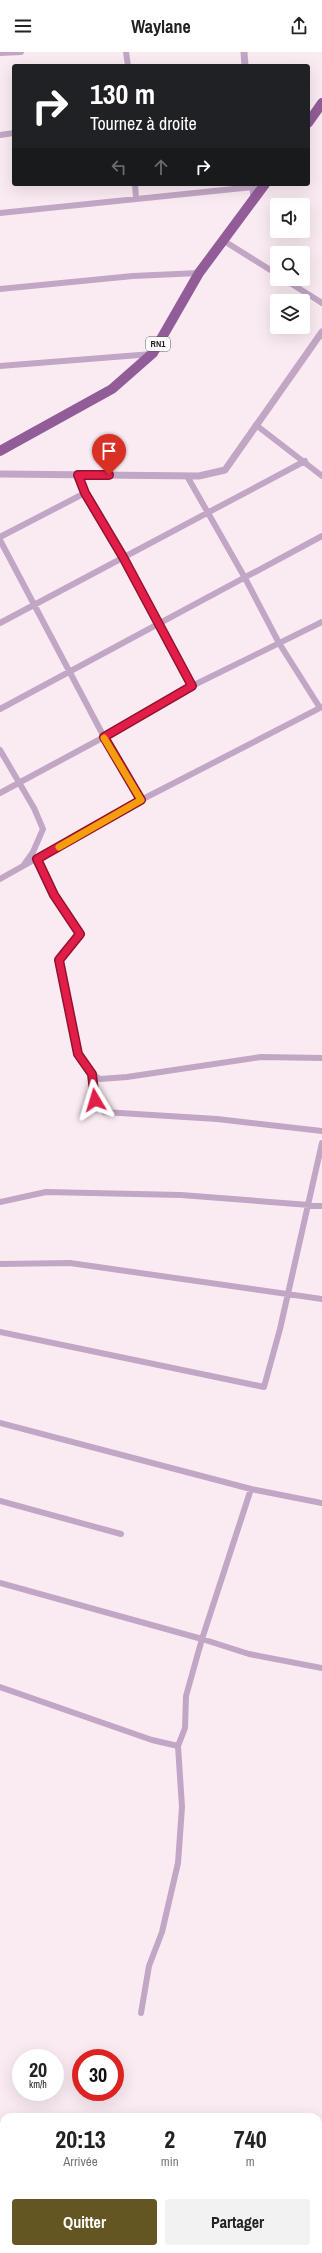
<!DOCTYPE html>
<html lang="fr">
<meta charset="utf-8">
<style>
:root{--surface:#fff;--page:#f2f2f2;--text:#222;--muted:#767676;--accent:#635623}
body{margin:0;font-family:"Archivo Narrow",sans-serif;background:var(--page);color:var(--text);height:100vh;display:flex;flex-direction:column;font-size:15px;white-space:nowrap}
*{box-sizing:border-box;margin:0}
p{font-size:13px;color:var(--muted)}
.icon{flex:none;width:22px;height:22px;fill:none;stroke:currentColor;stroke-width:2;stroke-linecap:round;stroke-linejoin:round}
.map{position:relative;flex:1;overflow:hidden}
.sheet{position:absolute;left:0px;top:2061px;width:322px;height:140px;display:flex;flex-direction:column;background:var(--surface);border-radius:12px 12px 0 0;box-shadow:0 4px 16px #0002}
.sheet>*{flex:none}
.banner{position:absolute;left:12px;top:12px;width:298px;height:122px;border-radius:4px;box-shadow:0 4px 16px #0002;background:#202124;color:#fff;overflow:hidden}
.fabs{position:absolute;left:270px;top:146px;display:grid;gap:8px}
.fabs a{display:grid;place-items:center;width:40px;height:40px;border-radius:4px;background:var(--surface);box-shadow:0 4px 16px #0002;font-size:20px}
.speed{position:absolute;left:12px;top:1997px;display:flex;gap:8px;font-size:20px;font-weight:700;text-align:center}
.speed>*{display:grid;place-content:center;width:52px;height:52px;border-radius:50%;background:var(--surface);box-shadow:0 4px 16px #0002;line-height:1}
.speed small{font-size:10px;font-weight:400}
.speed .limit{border:6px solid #d22;background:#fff;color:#111}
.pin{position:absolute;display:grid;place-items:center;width:34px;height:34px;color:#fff;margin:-41px -17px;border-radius:50% 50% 50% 0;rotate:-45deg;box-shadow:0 0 4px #0007}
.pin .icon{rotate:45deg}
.me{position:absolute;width:44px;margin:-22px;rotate:353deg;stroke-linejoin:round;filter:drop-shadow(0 0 3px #0008)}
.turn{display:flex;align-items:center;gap:14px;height:84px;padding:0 12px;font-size:18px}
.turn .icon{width:52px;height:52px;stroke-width:2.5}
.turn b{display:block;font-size:28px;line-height:34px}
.lanes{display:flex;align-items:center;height:38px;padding:0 12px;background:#0003;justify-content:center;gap:20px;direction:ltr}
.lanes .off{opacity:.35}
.eta{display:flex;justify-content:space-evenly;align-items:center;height:68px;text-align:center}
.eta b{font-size:24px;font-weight:800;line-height:28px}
.cta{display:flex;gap:8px;margin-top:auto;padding:8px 12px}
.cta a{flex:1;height:46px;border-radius:4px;background:var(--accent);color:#fff;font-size:16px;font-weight:800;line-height:46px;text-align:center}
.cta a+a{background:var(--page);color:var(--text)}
header{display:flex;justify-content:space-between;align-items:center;height:52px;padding:0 12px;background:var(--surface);font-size:18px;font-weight:800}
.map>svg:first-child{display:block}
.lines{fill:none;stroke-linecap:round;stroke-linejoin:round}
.minor{stroke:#c2a6c5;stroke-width:6}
.tertiary{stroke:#c2a6c5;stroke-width:7}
.trunk{stroke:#925c98;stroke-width:10}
.route-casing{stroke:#92132f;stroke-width:10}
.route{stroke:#e11d48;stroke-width:7}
.slow{stroke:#f59e0b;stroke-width:7}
.labels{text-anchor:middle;stroke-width:3;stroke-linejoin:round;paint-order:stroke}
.shield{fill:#fdfdfd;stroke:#645b60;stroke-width:1}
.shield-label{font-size:9px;font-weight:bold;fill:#23161d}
</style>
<header><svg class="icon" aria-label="menu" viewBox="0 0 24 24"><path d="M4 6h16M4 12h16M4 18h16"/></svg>Waylane<svg class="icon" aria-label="share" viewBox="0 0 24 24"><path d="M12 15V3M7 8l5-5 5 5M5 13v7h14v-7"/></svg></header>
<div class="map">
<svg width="322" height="2201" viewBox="0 0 322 2201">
<rect width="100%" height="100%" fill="#faebf3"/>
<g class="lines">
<path class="minor" d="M126,0L128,14
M0,1L21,0
M0,83L14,81
M135,132L136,146
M0,161L253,135
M224,189L277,222
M284,227L322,251
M0,237L133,224L199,221
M0,314L152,302
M256,373L322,424
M78,423L85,441L123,505L192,634
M187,424L245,526L279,591L320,656
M0,485L85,441
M0,488L104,685L141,748
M0,571L305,409
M0,657L322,484
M0,698L34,756L43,777L33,800L23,814
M0,741L104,685L192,634L322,570
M37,807L54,843L80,882L59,908L78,1002L92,1022L95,1048L104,1060L217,1067L322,1079
M0,827L141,748L322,655
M92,1022L100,1027L127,1025L261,1005L322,1006
M0,1150L46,1140L181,1143L322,1154
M0,1212L70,1211L322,1247
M0,1280L264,1335L280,1277L322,1091
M0,1371L251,1437L322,1451
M0,1449L121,1482
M0,1531L202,1587L249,1602L322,1616
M0,1635L152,1688L178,1694
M141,1961L149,1914L162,1880L178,1811L182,1755L178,1694L185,1676L186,1644L202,1587L251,1437"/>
<path class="tertiary" d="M244,0L245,14
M253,132L254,148
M0,422L199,424L225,418L322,280"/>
<path class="trunk" d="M308,71L322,51
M0,399L112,337L153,301L199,221L265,132"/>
</g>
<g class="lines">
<g class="route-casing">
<path id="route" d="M95,1048L92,1022L78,1002L59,908L80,882L54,843L37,807L141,748L104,685L192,634L123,505L85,441L78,423H109"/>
</g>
<use href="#route" class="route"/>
<path class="slow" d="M59,795L141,748L104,686"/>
</g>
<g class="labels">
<rect class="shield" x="146" y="285" width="24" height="14" rx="3"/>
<g class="shield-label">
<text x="158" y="295">RN1</text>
</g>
</g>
</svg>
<div class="fabs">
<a><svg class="icon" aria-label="sound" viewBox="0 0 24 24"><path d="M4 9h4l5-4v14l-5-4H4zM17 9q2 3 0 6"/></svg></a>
<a><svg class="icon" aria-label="search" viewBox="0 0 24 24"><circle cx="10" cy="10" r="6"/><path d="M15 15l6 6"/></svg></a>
<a><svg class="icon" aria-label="layers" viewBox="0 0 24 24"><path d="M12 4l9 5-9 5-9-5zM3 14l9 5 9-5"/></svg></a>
</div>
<div class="speed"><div>20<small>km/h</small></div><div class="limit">30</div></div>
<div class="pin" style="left:109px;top:423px;background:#d93025"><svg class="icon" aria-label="arrive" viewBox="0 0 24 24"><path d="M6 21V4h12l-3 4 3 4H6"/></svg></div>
<svg class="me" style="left:95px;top:1048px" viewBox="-20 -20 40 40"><path d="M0-17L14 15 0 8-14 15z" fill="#e11d48" stroke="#fff" stroke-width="4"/></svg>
<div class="banner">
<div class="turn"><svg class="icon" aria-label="right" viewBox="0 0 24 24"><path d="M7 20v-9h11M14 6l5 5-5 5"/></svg><div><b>130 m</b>Tournez à droite</div></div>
<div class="lanes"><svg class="icon off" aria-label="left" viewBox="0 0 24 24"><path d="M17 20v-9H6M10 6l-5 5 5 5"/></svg><svg class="icon off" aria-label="ahead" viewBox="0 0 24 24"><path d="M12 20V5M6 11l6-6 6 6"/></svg><svg class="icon" aria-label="right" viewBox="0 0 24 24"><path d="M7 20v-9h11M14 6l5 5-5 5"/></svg></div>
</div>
<section class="sheet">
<div class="eta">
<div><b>20:13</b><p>Arrivée</p></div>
<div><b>2</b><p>min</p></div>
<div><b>740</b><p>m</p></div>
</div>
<div class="cta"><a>Quitter</a><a>Partager</a></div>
</section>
</div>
